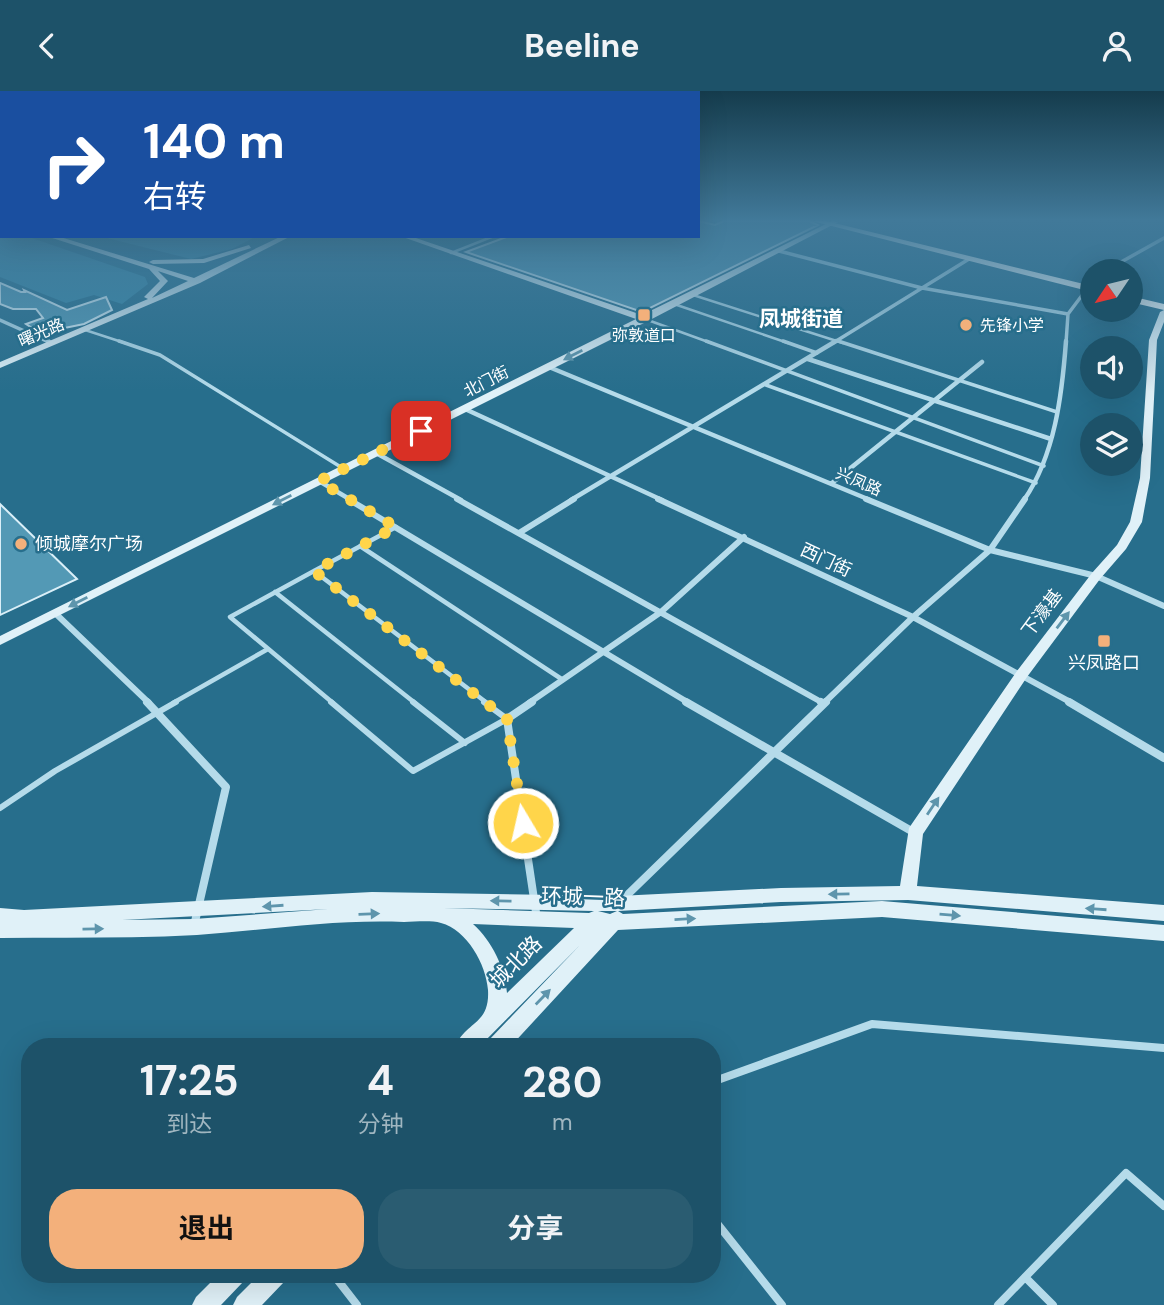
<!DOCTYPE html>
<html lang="zh">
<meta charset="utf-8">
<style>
:root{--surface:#1d5269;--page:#2a5c71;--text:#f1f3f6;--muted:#a0b6c0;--accent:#f3b07b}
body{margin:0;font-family:"DM Sans","Noto Sans SC",sans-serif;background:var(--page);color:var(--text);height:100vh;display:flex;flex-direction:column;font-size:26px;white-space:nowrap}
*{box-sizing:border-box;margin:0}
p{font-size:23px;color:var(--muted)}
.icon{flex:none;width:38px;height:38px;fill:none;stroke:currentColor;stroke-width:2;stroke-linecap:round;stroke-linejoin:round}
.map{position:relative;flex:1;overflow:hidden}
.drawer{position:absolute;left:21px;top:947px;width:700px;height:245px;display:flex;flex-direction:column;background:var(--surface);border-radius:28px;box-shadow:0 7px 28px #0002}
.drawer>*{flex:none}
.banner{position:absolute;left:0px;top:0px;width:700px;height:147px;box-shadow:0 7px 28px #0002;background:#1a4fa0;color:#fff;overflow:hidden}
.needle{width:46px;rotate:235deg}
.buttons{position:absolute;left:1080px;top:168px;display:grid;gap:14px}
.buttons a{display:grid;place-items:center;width:63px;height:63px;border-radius:50%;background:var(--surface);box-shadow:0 7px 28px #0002;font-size:35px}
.pin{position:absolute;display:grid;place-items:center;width:60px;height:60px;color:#fff;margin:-30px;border-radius:14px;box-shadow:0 4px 10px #0006}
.me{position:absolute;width:77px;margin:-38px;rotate:351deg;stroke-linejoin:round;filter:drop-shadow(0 0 5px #0008)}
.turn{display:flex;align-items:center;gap:24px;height:147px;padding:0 28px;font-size:32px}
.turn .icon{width:91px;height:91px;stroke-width:2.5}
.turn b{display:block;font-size:49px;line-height:60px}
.eta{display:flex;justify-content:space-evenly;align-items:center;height:119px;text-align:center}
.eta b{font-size:42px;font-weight:700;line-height:49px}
.primary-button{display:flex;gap:14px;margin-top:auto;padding:14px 28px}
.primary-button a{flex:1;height:80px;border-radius:28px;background:var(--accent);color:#111;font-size:28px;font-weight:700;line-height:80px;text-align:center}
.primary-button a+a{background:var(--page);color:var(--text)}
header{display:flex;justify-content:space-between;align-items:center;height:91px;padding:0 28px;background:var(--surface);font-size:32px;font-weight:700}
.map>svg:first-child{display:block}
.green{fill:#3888a7}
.building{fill:#5399b5;stroke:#daeff8;stroke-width:2}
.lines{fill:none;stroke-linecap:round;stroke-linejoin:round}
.lane-far4{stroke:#b5dbea;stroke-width:2.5}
.lane-far3{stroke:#b5dbea;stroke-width:3.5}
.lane-far2{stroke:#b5dbea;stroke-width:4.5}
.lane-far1{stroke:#b5dbea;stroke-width:6}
.lane{stroke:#b5dbea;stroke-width:8}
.street-far3{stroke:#b5dbea;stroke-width:3.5}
.street-far2{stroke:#b5dbea;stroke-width:4.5}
.street-far1{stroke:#b5dbea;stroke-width:6}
.street{stroke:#b5dbea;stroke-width:8}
.secondary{fill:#e0f1f8;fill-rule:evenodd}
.primary{fill:#f9fdfe;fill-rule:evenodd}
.oneway{fill:#5e95ac}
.route{stroke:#ffd54a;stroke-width:12;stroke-dasharray:0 21.6}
.poi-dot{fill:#f3b07b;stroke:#276e8c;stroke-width:2.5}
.labels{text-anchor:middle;stroke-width:5;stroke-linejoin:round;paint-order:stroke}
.far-poi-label{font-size:16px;fill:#fff;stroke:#276e8c;text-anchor:start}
.far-street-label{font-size:16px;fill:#fff;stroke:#276e8c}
.poi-label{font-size:18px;fill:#fff;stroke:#276e8c;text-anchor:start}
.street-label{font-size:18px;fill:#fff;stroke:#276e8c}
.far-district-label{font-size:21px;font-weight:bold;fill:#fff;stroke:#276e8c}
.near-street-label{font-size:21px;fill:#fff;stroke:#276e8c}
</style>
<header><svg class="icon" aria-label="back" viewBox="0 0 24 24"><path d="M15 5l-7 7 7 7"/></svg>Beeline<svg class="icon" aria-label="person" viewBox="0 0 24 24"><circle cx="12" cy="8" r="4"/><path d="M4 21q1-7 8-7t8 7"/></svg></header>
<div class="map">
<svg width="1164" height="1214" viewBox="0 0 1164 1214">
<rect width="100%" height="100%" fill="#276e8c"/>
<path class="green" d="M0,137L2,145H26L145,186L148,193L122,213L94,204L66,212L0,186Z
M99,145H257L232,158L191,168Z"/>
<path class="building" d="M698,130L715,134L724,130H809L818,134L642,221L466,161L509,145H698Z
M0,192L21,201H25L24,199L67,219L106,206L112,219L84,233L40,242L26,233L43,227L36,218H13L0,213Z
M0,413L77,488L0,524Z"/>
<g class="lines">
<path class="lane-far4" d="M451,162L494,145
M693,204L843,252
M674,213L788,252
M645,228L711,252
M82,238L125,252"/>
<path class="lane-far3" d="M119,250L160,264L344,378
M706,250L1044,375
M783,250L817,262
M838,250L1057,321
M766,294L1036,392"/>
<path class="lane-far2" d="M360,455L563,589
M314,480L487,612
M314,480L230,526L333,612
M314,480L396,436
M275,501L415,612
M173,612L268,558"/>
<path class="lane-far1" d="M331,611L413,680L507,628L484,611
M413,611L465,652
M0,717L55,680L176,611"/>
<path class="lane" d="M712,991L872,933L1164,957
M712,1126L782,1214
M333,1183L357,1214
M1025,1186L1053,1214
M998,1214L1126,1082L1164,1115"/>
<path class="street-far3" d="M779,160L922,197L1068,223
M1105,180L1164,147
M0,229L51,252
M833,252L969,168
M1066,252L1068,223L1092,191"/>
<path class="street-far2" d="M48,250L51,252
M808,268L1051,348
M549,276L870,409
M465,318L662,409
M376,362L461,409
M319,390L351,409
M832,392L982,271
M571,409L836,250
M1024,409C1055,364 1062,304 1066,250"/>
<path class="street-far1" d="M348,408L689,612
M457,408L823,612
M658,408L913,526L1072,612
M866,408L990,459L1096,485L1164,515
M519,442L574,408
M55,522L149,612
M529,612L661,521L744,446
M824,612L913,526L990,459L1025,408"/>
<path class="street" d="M147,611L226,696L194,835
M532,611L507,628L537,828
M686,611L915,742
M821,611L823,612
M1069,611L1164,667
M621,810L826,611"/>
<path class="secondary" d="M0,130H2V134L0,133Z
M832,130L838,131L648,230L0,554V545L636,228L400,145H410L642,224Z
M46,145H57L194,187L282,145H291L200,192L0,277V271L148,208L144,206L160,190L149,178ZM158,180L188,190L152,207L168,190Z
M249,154L251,157L204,172L153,173L149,171L153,169L203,168Z
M1164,219V231L1157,249L1150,387L1142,431L1126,458L1100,488L1027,586L923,743L917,795L1164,814V830L908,809L781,811L618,820L623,823L882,810L1164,834V850L882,826L618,839L510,956H486L489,949L580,854L479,956H455C466,930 490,934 488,899C486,873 467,839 441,832C430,829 415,831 404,831C335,828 266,839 197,844C132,848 65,846 0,847V817L24,819L372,801L618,805L781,797L900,795L909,737L1017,580L1092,482L1117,454L1130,431L1140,387L1149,249L1160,221ZM443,817L594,820L589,822ZM329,818L194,828L122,829ZM598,820H617L610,823ZM473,833L574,837L507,902C505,877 492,850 473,833Z
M219,1183H247L243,1191L221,1214H192L196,1206Z
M260,1183H288L284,1191L262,1214H233L237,1206Z"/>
<path class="primary" d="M812,130H826L1092,195V201Z
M1130,205L1164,213V219L1130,211Z"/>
</g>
<defs><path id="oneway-solid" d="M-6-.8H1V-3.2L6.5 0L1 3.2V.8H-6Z" transform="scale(1.75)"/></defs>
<g class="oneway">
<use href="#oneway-solid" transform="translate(573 264) rotate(153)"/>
<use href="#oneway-solid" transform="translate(282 409) rotate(153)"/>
<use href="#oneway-solid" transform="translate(78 511) rotate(153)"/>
<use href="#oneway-solid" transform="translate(1063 529) rotate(-53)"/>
<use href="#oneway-solid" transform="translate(933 715) rotate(-56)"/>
<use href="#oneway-solid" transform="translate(839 803) rotate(179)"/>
<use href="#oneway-solid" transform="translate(501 810) rotate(-179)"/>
<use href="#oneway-solid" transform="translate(273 815) rotate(176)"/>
<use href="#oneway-solid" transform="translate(1096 818) rotate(-176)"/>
<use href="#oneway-solid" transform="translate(369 823) rotate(-2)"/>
<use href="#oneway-solid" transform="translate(950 824) rotate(5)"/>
<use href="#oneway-solid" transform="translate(685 828) rotate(-3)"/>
<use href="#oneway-solid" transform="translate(93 838) rotate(-1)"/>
<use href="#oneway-solid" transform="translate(543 906) rotate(-46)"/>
</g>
<linearGradient id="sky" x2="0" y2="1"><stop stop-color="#153c4d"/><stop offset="0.43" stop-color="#417999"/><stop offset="1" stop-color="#417999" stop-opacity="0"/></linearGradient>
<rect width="1164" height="300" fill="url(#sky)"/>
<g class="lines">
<path class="route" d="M421,340L319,390L396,436L314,480L507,628L523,732"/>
</g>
<g class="poi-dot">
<rect x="637" y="217" width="14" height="14" rx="3.5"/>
<circle cx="966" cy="234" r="7"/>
<circle cx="21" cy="453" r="7"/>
<rect x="1097" y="543" width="14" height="14" rx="3.5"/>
</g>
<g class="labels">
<g class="far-poi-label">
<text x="980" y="240">先锋小学</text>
<text x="644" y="250" text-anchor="middle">弥敦道口</text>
</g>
<g class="far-street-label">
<text transform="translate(41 241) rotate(-23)" y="6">曙光路</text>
<text transform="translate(486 290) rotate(-27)" y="6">北门街</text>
<text transform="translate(859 390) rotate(23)" y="6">兴凤路</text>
</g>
<g class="poi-label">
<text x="35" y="459">倾城摩尔广场</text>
<text x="1104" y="578" text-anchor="middle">兴凤路口</text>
</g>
<g class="street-label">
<text transform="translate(826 469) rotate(25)" y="6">西门街</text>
<text transform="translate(1042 522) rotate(-53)" y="6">下濠基</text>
</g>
<g class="far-district-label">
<text x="801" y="235">凤城街道</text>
</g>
<g class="near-street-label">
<text transform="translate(583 806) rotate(2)" y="7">环城一路</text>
<text transform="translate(516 871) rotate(-45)" y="7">城北路</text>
</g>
</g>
</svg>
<div class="buttons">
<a><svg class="needle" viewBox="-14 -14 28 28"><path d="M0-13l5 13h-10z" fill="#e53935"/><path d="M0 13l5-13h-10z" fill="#a0b6c0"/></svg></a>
<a><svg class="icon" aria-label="sound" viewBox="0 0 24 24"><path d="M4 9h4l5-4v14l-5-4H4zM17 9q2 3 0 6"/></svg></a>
<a><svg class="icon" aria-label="layers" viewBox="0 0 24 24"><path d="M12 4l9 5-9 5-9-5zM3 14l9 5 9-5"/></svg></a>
</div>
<div class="pin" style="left:421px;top:340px;background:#d93025"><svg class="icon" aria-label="arrive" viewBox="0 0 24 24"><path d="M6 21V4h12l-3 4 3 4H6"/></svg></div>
<svg class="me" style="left:523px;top:732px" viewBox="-20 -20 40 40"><circle r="17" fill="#ffd54a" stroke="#fff" stroke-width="3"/><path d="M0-11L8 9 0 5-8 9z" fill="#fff"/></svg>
<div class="banner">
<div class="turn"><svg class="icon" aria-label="right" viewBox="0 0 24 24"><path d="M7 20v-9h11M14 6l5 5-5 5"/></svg><div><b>140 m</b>右转</div></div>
</div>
<section class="drawer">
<div class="eta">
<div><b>17:25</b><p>到达</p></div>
<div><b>4</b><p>分钟</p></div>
<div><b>280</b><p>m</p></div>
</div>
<div class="primary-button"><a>退出</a><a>分享</a></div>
</section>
</div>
